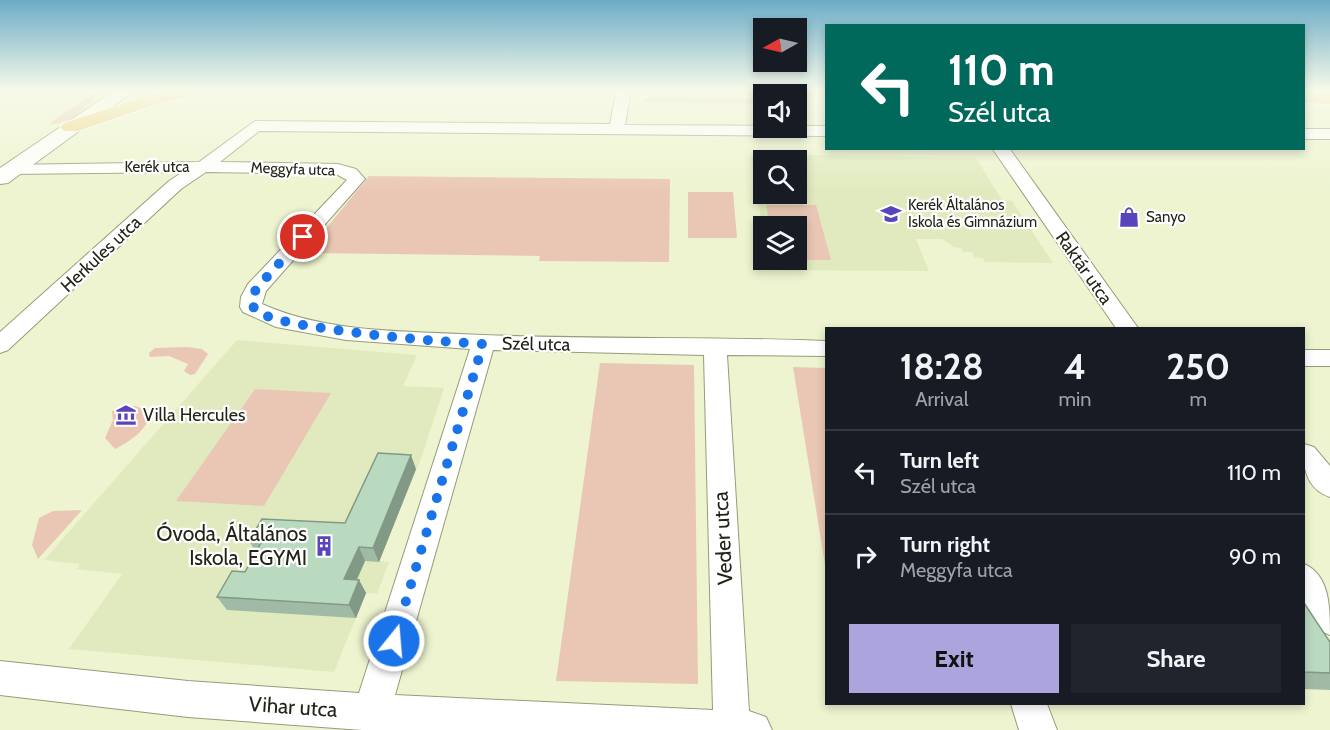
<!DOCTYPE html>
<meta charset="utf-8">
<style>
:root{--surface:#171b24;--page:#20242c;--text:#f1f3f6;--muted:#9ea1a6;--line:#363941;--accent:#aca4dc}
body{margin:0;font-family:Cabin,sans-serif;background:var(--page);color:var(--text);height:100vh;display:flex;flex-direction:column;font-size:22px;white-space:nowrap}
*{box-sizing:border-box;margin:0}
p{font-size:20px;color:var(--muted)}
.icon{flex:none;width:33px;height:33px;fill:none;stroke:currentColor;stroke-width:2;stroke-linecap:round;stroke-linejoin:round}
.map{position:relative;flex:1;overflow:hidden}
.side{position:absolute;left:825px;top:327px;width:480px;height:378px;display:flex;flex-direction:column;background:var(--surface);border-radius:0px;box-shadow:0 3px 9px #0003}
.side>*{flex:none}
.hud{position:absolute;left:825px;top:24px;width:480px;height:126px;border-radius:0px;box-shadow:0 3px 9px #0003;background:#00695c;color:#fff;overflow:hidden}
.needle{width:39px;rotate:262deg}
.controls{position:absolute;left:753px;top:18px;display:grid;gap:12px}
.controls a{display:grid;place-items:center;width:54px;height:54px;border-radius:0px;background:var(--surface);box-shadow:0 3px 9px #0003;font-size:30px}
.pin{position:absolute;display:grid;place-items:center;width:51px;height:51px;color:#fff;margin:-26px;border:3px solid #fff;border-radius:50%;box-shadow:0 2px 6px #0007}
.me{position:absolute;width:66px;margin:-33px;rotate:17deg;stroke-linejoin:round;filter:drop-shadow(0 0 4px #0008)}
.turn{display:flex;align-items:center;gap:21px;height:126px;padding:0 24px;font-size:27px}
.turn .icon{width:78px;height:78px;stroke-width:2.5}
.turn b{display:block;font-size:42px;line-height:51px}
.eta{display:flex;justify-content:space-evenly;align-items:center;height:102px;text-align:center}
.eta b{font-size:36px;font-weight:700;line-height:42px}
.primary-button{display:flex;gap:12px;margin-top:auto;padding:12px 24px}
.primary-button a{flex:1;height:69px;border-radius:0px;background:var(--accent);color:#111;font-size:24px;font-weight:700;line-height:69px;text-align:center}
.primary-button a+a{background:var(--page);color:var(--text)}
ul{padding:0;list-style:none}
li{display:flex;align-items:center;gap:18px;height:84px;padding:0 24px;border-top:2px solid var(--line)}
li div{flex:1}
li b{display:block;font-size:22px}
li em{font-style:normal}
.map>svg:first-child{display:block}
.built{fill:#e1eabe;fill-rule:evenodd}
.green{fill:#eac7b4}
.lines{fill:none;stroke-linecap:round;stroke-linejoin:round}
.minor-casing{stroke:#959c79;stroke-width:2}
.tertiary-casing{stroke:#959c79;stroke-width:2}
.primary-casing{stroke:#fff;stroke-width:2}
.minor{fill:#fff;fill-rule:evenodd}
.tertiary{fill:#fff;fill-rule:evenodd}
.primary{fill:#f2d07f;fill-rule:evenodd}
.wall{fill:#a0bba5}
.shaded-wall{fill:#829986}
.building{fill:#badac0;stroke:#829986;stroke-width:1.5}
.route{stroke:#1a73e8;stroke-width:10;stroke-dasharray:0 18}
.labels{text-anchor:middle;stroke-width:4.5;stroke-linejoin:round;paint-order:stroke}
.far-street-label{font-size:15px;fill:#222417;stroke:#fff}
.far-poi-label{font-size:15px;fill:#222417;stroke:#fff;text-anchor:start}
.street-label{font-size:18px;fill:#222417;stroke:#fff}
.poi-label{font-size:18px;fill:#222417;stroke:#fff;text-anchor:start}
.near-poi-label{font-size:21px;fill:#222417;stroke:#fff;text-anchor:end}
.near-street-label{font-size:21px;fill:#222417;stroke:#fff}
</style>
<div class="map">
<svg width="1330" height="730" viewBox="0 0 1330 730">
<rect width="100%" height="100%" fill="#edf4cf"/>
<path class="built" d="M751,154L976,158L1002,200L1012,201L1053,263L985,262L983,258L974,257L972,252H963L961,248L954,247L942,239H916L929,271L769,270L768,260H796V226H764L763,232ZM764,160H796V194H764Z
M237,340L417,355L403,386L444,388L421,459L379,561L389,562L377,594L366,593L334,672L69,649L122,574L77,569L80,564L44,560Z"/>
<path class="green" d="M86,91L98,96C87,107 65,127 49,124L89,96L81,93H30Z
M649,97L763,98V104L642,102Z
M369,176L670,179L669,262L539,261L540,256L306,253Z
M688,192H733L737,238H688Z
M766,205H816L831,260H776H796V226H770Z
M187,347L202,349L208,354L195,374L190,375L184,371L188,364L169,356L150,357L149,353L155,348Z
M600,363L694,365L698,684L556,681Z
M793,367L826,368V571Z
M255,389L331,393L264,506L176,501Z
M135,406L151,412C147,431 130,441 115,449L105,438L113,420L112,411Z
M82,510L38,559L32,545L39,518L53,511Z"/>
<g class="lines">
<g class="minor-casing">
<path id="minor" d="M617,90H631L625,125L826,126V136L259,131L220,162L338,164L356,169L365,179L266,291L262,304C322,331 394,331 459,334C582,340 704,336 826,341V356L727,355L749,711L766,717L772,730H362L188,717L0,695V661L188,681L359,693L470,349L346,340L276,327L243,312L240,307L241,297L248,284L347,180L336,174L206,172L181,189L8,350L0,353V332L169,181L183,172L12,174L4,169L6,165L199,162L255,121L610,124ZM493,350L704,355L713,710L395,695Z
M1304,129H1330V139H1304Z
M992,148H1009L1138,328H1116Z
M1304,350H1330V366H1304Z
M1304,444L1314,447L1330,466V497C1306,489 1302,466 1304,444Z
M1304,564C1330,575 1330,608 1330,635C1301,624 1301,590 1304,564Z
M1011,704H1047L1057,730H1019Z"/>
</g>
<g class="tertiary-casing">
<path id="tertiary" d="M115,90H135L8,183L0,184V168Z"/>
</g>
<g class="primary-casing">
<path id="primary" d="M166,90H202L199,94L157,104L78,131H64L60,127L64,123Z
M726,90H826V97L736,96Z
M1304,91L1330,92V104L1304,103Z"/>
</g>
<use href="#minor" class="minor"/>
<use href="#tertiary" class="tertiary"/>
<use href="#primary" class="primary"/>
</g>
<path class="wall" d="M416,469L379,562L365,561L357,580H359L366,593L356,618L227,610L217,597L245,572L256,552L249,541L345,523Z
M1304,603L1330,642V690L1304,689Z"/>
<path class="shaded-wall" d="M411,455L416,469L379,562L373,548Z
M359,547L365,561L351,592L344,579Z
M359,580L366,593L356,618L349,605Z"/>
<path class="building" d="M378,453L411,455L373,548L359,547L344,579L359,580L349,605L217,597L232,571L245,572L262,541H249L262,519L345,523Z
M1304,603L1330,642V673L1304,672Z"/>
<linearGradient id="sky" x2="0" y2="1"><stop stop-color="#6cacc7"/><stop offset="0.47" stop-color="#f7fae9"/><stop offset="1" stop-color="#f7fae9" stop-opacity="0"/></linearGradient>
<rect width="1330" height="192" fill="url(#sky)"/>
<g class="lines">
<path class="route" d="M303,237L256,289L251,302L256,312C282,323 309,326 336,330C385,337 433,341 483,344L394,641"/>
</g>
<defs>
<g id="school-bare" transform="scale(1.62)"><path d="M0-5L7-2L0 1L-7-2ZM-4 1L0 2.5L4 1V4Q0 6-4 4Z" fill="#5844bc" stroke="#fff" stroke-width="2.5" paint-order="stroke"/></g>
<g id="shop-bare" transform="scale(1.62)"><path d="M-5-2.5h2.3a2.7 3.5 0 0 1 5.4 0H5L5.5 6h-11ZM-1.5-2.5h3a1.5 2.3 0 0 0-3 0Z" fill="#5844bc" stroke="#fff" stroke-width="2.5" paint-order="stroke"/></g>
<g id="museum-bare" transform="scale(1.62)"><path d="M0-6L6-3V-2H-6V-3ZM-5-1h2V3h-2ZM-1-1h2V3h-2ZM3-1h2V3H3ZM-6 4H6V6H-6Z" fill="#5844bc" stroke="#fff" stroke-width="2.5" paint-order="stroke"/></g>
<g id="building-bare" transform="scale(1.62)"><path d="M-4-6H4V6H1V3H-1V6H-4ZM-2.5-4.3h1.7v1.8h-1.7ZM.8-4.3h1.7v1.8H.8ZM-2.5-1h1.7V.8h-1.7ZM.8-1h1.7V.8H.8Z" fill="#5844bc" stroke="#fff" stroke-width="2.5" paint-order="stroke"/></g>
</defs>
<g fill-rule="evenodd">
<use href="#school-bare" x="891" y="214"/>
<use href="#shop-bare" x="1129" y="217"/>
<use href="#museum-bare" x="126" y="415"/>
<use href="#building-bare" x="324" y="546"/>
</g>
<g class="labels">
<g class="far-street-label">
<text x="157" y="172">Kerék utca</text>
<text transform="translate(293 169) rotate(2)" y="5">Meggyfa utca</text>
</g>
<g class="far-poi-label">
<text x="908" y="210">Kerék Általános<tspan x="908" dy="17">Iskola és Gimnázium</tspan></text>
<text x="1146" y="222">Sanyo</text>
</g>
<g class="street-label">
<text transform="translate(101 254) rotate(-43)" y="6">Herkules utca</text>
<text transform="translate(1084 268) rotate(55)" y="6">Raktár utca</text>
<text transform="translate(536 344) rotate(1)" y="6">Szél utca</text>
</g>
<g class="poi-label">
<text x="143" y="421">Villa Hercules</text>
</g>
<g class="near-poi-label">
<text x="307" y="541">Óvoda, Általános<tspan x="307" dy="24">Iskola, EGYMI</tspan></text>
</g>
<g class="near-street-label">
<text transform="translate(723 538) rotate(-93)" y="7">Veder utca</text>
<text transform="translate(293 707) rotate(4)" y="7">Vihar utca</text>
</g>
</g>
</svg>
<div class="controls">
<a><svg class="needle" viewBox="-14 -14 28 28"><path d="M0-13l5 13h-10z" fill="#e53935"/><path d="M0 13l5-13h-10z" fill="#9ea1a6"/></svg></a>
<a><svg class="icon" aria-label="sound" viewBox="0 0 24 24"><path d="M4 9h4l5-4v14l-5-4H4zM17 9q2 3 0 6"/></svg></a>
<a><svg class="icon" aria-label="search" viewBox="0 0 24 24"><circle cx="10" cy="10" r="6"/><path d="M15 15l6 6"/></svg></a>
<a><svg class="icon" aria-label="layers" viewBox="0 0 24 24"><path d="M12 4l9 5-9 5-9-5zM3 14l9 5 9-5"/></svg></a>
</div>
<div class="pin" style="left:303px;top:237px;background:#d93025"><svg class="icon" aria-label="arrive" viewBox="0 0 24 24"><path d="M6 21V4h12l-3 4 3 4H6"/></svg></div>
<svg class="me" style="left:394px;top:641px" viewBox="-20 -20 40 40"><circle r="17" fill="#1a73e8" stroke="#fff" stroke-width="3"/><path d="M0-11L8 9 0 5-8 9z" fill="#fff"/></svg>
<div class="hud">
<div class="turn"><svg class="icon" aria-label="left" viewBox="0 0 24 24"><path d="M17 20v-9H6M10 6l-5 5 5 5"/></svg><div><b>110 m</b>Szél utca</div></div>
</div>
<section class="side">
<div class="eta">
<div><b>18:28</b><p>Arrival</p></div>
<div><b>4</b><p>min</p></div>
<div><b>250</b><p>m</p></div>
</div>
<ul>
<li><svg class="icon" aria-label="left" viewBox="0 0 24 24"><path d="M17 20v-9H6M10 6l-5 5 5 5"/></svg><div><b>Turn left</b><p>Szél utca</p></div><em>110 m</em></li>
<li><svg class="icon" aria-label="right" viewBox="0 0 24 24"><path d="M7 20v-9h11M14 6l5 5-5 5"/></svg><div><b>Turn right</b><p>Meggyfa utca</p></div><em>90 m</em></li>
</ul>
<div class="primary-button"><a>Exit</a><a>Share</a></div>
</section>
</div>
